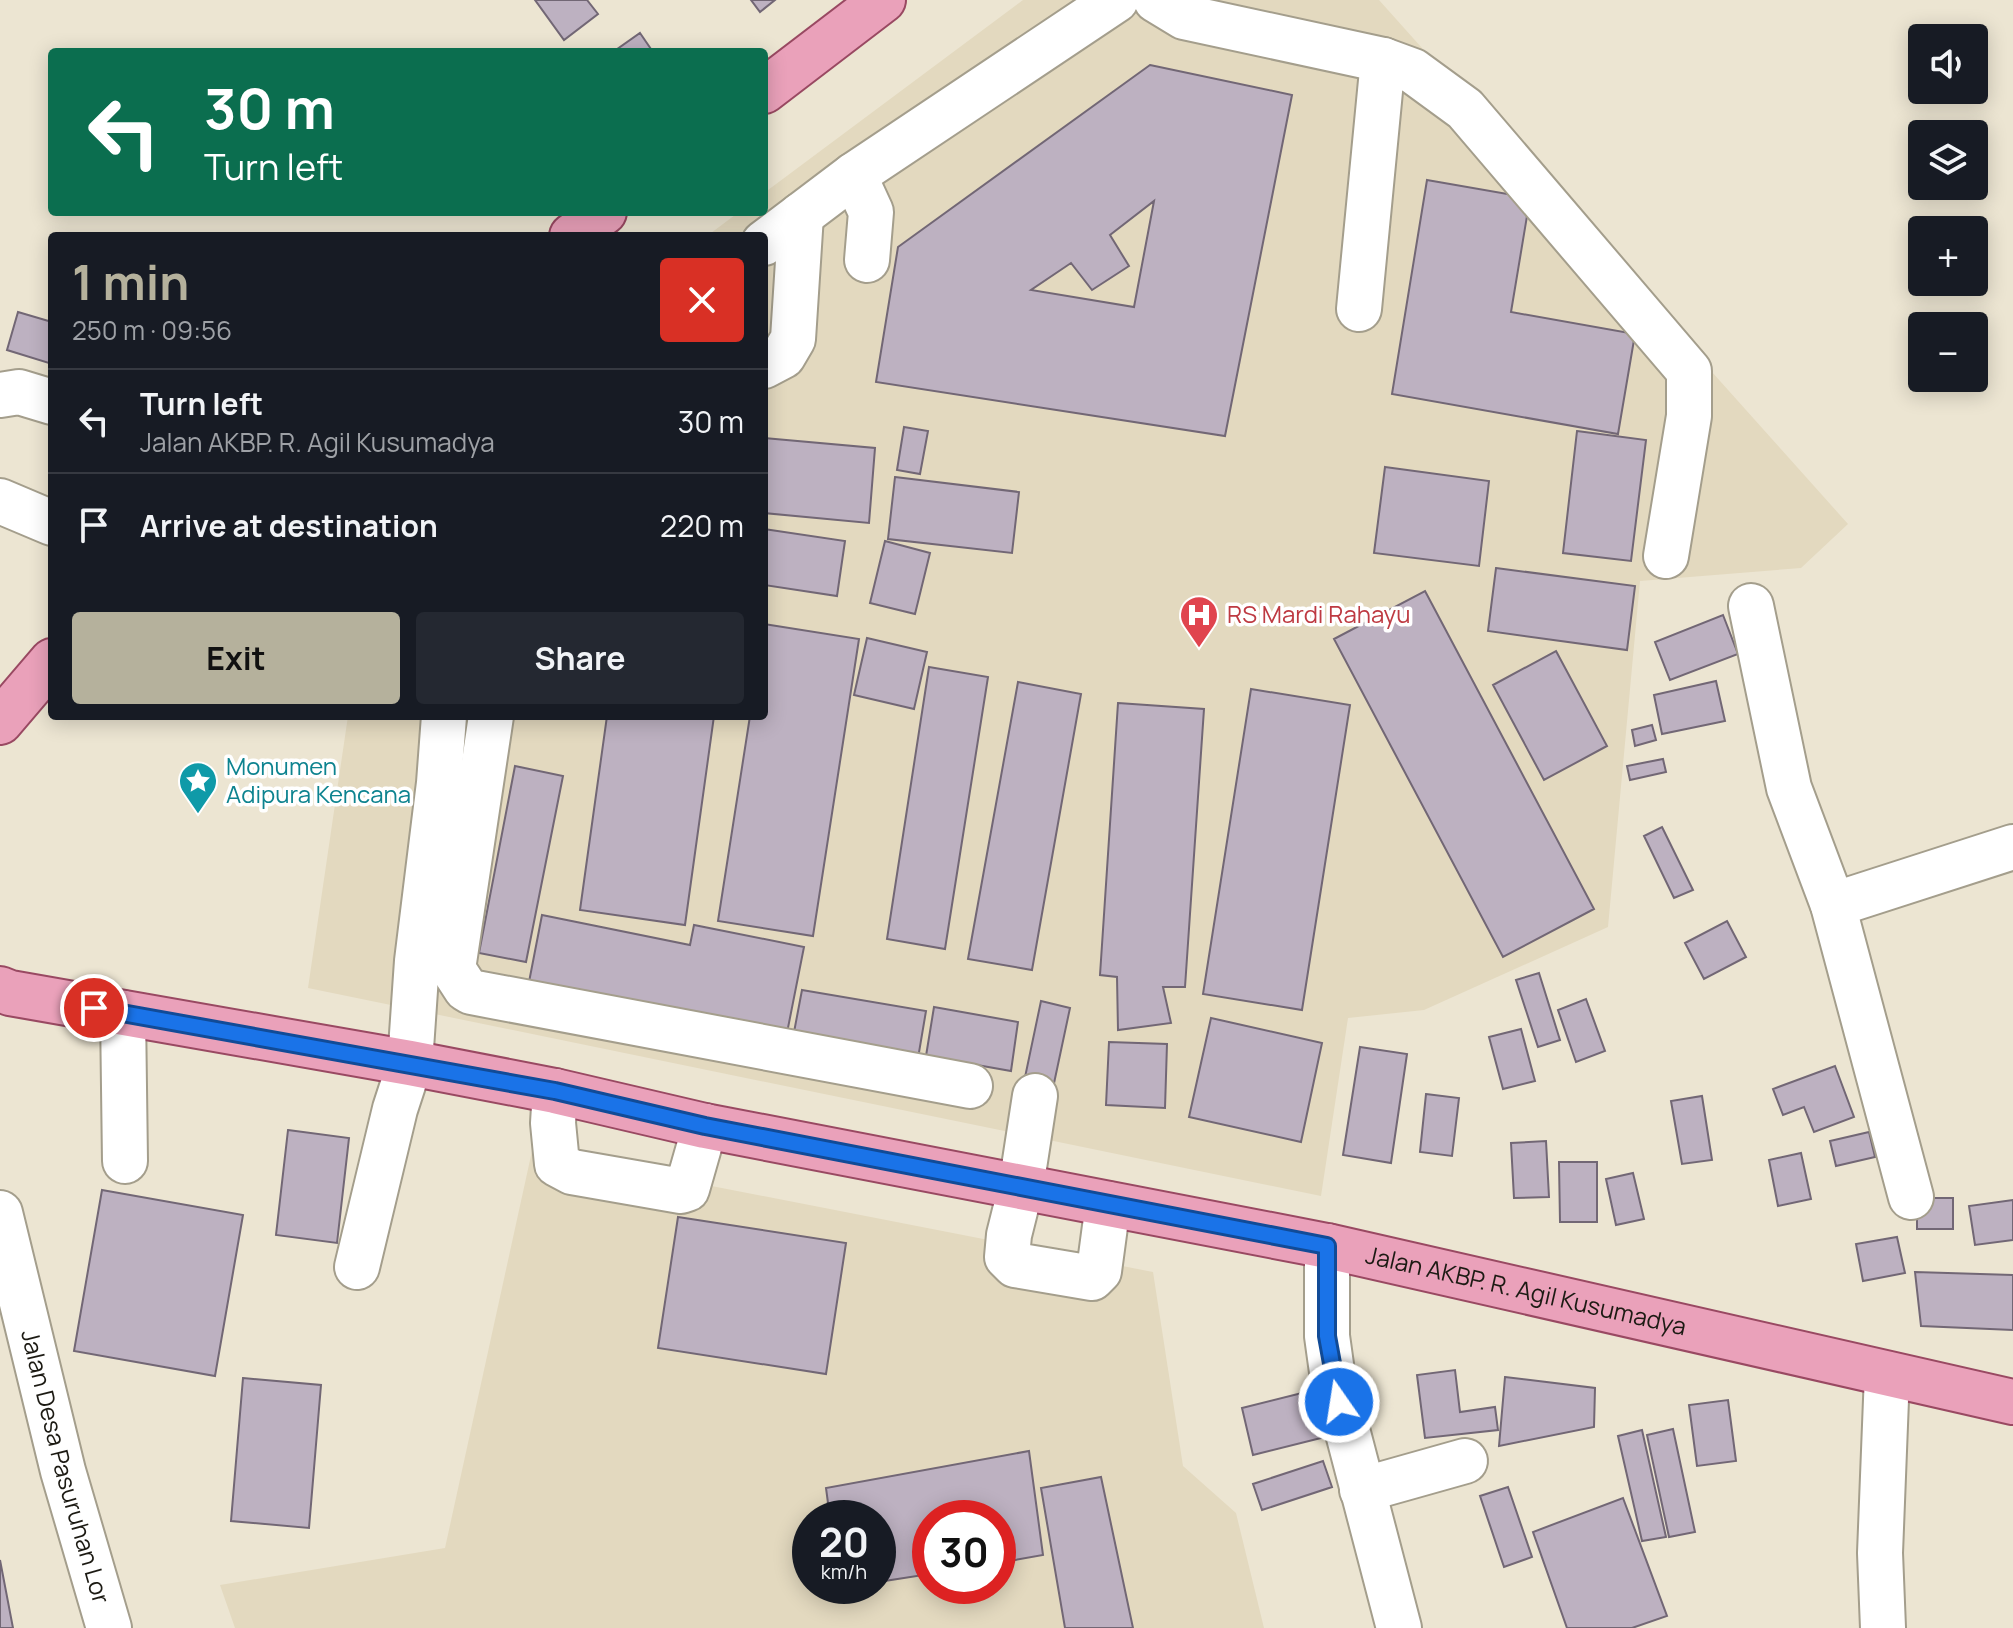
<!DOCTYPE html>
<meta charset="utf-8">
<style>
:root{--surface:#171b24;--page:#242831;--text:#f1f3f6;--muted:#9ea1a6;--line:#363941;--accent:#b5b19c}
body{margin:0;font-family:Manrope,sans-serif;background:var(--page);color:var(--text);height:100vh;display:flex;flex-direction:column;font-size:30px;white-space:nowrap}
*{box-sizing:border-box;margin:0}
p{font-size:26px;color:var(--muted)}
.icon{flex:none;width:44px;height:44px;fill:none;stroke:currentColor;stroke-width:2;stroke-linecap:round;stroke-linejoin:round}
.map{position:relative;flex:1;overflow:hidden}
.drawer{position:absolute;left:48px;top:232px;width:720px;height:488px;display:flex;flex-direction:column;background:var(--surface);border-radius:8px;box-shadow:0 4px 20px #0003}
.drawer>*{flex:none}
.top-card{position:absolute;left:48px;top:48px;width:720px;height:168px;border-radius:8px;box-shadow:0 4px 20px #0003;background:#0b6e4f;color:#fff;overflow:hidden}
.controls{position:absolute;left:1908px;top:24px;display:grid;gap:16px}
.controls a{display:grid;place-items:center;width:80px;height:80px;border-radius:8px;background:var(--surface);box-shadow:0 4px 20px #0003;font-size:40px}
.speed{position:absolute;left:792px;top:1500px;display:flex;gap:16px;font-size:40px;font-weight:700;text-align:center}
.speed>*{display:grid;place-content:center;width:104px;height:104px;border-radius:50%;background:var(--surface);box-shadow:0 4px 20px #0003;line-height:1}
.speed small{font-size:20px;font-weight:400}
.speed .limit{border:12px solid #d22;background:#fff;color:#111}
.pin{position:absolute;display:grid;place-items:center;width:68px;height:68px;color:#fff;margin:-34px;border:4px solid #fff;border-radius:50%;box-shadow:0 2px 8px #0007}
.me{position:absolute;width:88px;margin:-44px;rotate:347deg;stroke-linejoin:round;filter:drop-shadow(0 0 6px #0008)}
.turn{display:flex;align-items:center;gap:28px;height:168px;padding:0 24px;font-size:36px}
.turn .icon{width:104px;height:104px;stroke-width:2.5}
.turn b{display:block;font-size:56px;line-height:68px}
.round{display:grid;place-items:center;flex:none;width:84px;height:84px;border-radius:8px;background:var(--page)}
.summary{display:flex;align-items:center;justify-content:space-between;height:136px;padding:0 24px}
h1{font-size:48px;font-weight:700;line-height:60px;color:var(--accent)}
.action{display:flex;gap:16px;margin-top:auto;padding:16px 24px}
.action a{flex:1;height:92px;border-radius:8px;background:var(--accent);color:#111;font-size:32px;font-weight:700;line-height:92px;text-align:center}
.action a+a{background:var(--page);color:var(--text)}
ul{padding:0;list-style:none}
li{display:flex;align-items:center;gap:24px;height:104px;padding:0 24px;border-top:2px solid var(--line)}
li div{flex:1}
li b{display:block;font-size:30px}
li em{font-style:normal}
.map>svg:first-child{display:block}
.built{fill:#e3d9bf;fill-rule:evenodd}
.building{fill:#bdb1c1;stroke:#726775;stroke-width:2;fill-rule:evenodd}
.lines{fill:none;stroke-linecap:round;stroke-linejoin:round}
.minor-casing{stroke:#a49e8c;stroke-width:48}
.major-casing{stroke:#994962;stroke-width:48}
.minor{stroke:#fff;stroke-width:44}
.major{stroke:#eaa1ba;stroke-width:44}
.route-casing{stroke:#114b97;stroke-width:20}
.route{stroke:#1a73e8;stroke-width:14}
.labels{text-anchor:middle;stroke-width:7;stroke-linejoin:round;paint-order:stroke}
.health-label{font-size:24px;fill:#be3a42;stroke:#fff;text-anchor:start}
.culture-label{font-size:24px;fill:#0d838f;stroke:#fff;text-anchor:start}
.street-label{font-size:24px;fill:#1c1a13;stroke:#fff}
</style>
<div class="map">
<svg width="2013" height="1628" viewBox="0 0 2013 1628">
<rect width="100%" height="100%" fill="#ece5d2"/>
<path class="built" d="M1023,0H1379L1848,524L1801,568L1640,581L1608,927L1424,1010L1348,1018L1321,1196L308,988L348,716H764V236H707L739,212H764V193Z
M532,1151L1153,1272L1183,1466L1236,1513L1264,1628H235L220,1585L445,1548ZM810,1518H878V1586H810ZM930,1518H998V1586H930Z"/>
<path class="building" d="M535,0H587L598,14L564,40Z
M751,0H775L760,12Z
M640,33L653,52H613Z
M1150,65L1292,95L1225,436L876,382L898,247ZM1154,201L1134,307L1031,290L1071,263L1092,290L1129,266L1110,235Z
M1427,180L1530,198L1511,312L1635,334L1618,434L1392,394Z
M18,312L52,322V364L7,350Z
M904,427L928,431L920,474L897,470Z
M1577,431L1646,440L1631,561L1563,553Z
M764,438L875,448L869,523L764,513Z
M1385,467L1489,481L1479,566L1374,553Z
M895,477L1019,492L1012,553L888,539Z
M764,529L845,541L837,596L764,585Z
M885,541L930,553L915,614L870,603Z
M1496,568L1635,586L1627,650L1488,631Z
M1425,591L1594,909L1503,957L1334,639Z
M1723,615L1738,654L1670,680L1655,642Z
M764,624L859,639L813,936L718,921L750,716H764Z
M867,638L927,652L914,709L854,695Z
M1556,651L1607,746L1544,780L1493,685Z
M929,667L988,677L945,949L887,939Z
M1716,681L1725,721L1662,734L1654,695Z
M1018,682L1081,694L1032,970L968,959Z
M1251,689L1350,705L1302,1010L1203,994Z
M1118,703L1204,709L1185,987H1163L1171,1023L1118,1030L1117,977L1100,975Z
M607,716H714L685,925L580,910Z
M1652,725L1656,740L1635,746L1632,730Z
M1663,759L1666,772L1630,780L1627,766Z
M515,766L563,776L526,962L479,953Z
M1662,827L1693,890L1674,898L1644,836Z
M542,915L690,945L694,925L804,947L784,1048L529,982Z
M1727,921L1746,957L1704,979L1685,943Z
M1539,973L1560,1040L1538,1047L1516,980Z
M802,990L926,1011L916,1070L791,1048Z
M1586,999L1605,1051L1576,1062L1558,1010Z
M1041,1001L1070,1008L1053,1088L1024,1082Z
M934,1007L1018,1022L1011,1071L926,1056Z
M1211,1018L1322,1043L1301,1142L1189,1117Z
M1521,1029L1535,1081L1503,1089L1489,1037Z
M1109,1042L1167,1044L1165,1108L1106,1105Z
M1360,1047L1407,1054L1391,1163L1343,1155Z
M1835,1066L1854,1117L1814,1132L1804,1107L1783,1115L1773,1089Z
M1426,1094L1459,1098L1452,1156L1420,1152Z
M1702,1096L1712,1160L1682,1164L1671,1101Z
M288,1130L349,1138L337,1243L276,1235Z
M1869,1132L1875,1157L1836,1166L1830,1141Z
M1546,1141L1549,1197L1514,1198L1511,1143Z
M1801,1153L1811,1199L1778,1206L1769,1160Z
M1559,1162H1597V1222H1560Z
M1633,1173L1644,1219L1616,1225L1606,1179Z
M102,1190L243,1215L215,1376L74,1351Z
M1917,1198H1953V1229H1917Z
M2013,1200V1240L1975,1245L1969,1206Z
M678,1217L846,1243L826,1374L658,1348Z
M1897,1237L1905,1273L1863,1281L1856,1244Z
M1915,1272L2013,1275V1330L1921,1326Z
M1455,1370L1460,1412L1495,1407L1498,1430L1425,1438L1417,1375Z
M1505,1377L1595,1388L1594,1427L1499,1446Z
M243,1378L321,1385L309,1528L231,1521Z
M1310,1391L1321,1438L1253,1455L1242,1408Z
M1728,1400L1736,1461L1697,1466L1689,1405Z
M1673,1429L1695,1532L1669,1537L1647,1435Z
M1642,1430L1666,1537L1642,1541L1618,1436Z
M1029,1451L1043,1555L998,1563V1518H930V1574L878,1582V1518H830L826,1488Z
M1323,1461L1332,1487L1262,1510L1253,1484Z
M1101,1477L1133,1628H1065L1041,1488Z
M1508,1487L1532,1557L1504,1567L1480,1496Z
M1623,1498L1667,1616L1632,1628H1567L1533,1532Z
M0,1560L13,1628H0Z"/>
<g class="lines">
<g class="minor-casing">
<g id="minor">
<path d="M1156,0L1184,17L1383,60L1413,71L1465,109L1689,371V416L1666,556"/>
<path d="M854,175L871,212L867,260"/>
<path d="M764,243L854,175L1116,0"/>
<path d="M1359,309L1383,60"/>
<path d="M764,366L783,356L793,339L801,215"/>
<path d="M0,395L19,392L52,402"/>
<path d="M0,501L52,523"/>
<path d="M1751,606L1789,788L1833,905L1911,1197"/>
<path d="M491,716L453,969L466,989L471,992L970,1086"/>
<path d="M1833,905L2013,847"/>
<path d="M123,1013L125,1161"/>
<path d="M555,1091L553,1123L557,1164L572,1172L681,1191L687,1189L705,1126"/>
<path d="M1035,1096L1021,1187L1009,1235L1007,1257L1015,1265L1092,1278L1099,1271L1108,1204"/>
<path id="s1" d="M0,1213L63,1471L109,1628"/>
<path d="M1327,1246V1336L1332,1372L1399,1628"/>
<path d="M357,1267L395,1109L410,1063L417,961L439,783L444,716"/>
<path d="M1362,1490L1465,1461"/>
<path d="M1883,1628L1880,1553L1887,1374"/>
</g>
</g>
<g class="major-casing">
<g id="major">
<path d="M764,91L883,0"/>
<path d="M572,236L604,212"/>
<path d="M0,722L52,661"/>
<path id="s2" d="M0,989L10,993L410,1063L555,1091L705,1126L1327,1246L2013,1402"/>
</g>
</g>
<use href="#minor" class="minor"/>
<use href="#major" class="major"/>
</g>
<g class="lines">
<g class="route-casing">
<path id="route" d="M94,1008L555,1091L705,1126L1327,1246V1336L1339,1402"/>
</g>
<use href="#route" class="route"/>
</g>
<defs>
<g id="hospital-pin" transform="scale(2)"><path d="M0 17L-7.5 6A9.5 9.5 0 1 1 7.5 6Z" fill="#e0444e" stroke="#fff"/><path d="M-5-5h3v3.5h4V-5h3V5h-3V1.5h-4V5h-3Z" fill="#fff"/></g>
<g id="sight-pin" transform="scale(2)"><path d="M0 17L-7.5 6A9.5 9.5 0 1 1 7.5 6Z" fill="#0f9aa8" stroke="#fff"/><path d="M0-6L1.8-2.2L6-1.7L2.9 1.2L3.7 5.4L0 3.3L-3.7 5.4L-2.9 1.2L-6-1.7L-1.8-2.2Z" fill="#fff"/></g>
</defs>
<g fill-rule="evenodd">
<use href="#hospital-pin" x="1199" y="615"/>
<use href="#sight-pin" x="198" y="781"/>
</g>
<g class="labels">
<g class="health-label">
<text x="1227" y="623">RS Mardi Rahayu</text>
</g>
<g class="culture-label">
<text x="226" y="775">Monumen<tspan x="226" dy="28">Adipura Kencana</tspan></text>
</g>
<g class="street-label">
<text dy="8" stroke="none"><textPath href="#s2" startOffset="1556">Jalan AKBP. R. Agil Kusumadya</textPath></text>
<text dy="8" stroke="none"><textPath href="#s1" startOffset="262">Jalan Desa Pasuruhan Lor</textPath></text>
</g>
</g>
</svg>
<div class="controls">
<a><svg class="icon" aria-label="sound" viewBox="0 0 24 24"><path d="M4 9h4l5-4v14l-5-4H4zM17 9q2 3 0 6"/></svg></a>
<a><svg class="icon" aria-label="layers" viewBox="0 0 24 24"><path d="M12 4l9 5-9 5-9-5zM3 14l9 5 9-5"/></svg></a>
<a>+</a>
<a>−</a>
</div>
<div class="speed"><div>20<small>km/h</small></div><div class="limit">30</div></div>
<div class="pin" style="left:94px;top:1008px;background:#d93025"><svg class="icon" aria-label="arrive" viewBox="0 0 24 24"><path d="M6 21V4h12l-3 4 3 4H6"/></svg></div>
<svg class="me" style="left:1339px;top:1402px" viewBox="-20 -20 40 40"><circle r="17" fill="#1a73e8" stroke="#fff" stroke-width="3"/><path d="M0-11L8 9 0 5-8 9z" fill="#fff"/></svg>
<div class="top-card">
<div class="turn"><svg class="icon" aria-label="left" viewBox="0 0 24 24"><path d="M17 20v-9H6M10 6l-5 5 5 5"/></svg><div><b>30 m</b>Turn left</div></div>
</div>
<section class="drawer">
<div class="summary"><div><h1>1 min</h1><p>250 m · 09:56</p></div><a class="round" style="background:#d93025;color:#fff"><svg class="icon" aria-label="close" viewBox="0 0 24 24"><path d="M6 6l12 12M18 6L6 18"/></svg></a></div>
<ul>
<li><svg class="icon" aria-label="left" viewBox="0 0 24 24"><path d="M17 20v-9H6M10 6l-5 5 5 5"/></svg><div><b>Turn left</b><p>Jalan AKBP. R. Agil Kusumadya</p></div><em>30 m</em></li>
<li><svg class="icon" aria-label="arrive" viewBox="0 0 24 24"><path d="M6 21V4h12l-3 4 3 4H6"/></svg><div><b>Arrive at destination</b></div><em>220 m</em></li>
</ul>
<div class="action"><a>Exit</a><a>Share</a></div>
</section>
</div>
